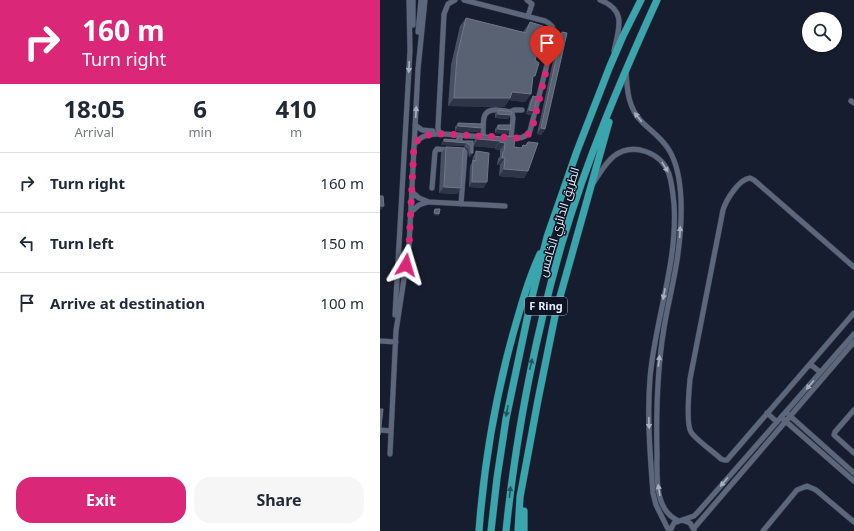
<!DOCTYPE html>
<meta charset="utf-8">
<style>
:root{--surface:#fff;--page:#f6f6f7;--text:#1f2937;--muted:#747a83;--line:#e0e1e3;--accent:#db2777}
body{margin:0;font-family:"Noto Sans",Cairo,sans-serif;background:var(--page);color:var(--text);height:100vh;display:flex;flex-direction:column;font-size:15px;white-space:nowrap}
*{box-sizing:border-box;margin:0}
p{font-size:13px;color:var(--muted)}
.icon{flex:none;width:22px;height:22px;fill:none;stroke:currentColor;stroke-width:2;stroke-linecap:round;stroke-linejoin:round}
.map{position:relative;flex:1;overflow:hidden}
.sheet{display:flex;flex-direction:column;background:var(--surface);width:380px}
.sheet>*{flex:none}
.banner{background:#db2777;color:#fff;overflow:hidden}
.tools{position:absolute;left:422px;top:12px;display:grid;gap:8px}
.tools a{display:grid;place-items:center;width:40px;height:40px;border-radius:50%;background:var(--surface);box-shadow:0 1px 3px #0004;font-size:20px}
.pin{position:absolute;display:grid;place-items:center;width:34px;height:34px;color:#fff;margin:-41px -17px;border-radius:50% 50% 50% 0;rotate:-45deg;box-shadow:0 0 4px #0007}
.pin .icon{rotate:45deg}
.me{position:absolute;width:44px;margin:-22px;rotate:7deg;stroke-linejoin:round;filter:drop-shadow(0 0 3px #0008)}
.turn{display:flex;align-items:center;gap:14px;height:84px;padding:0 16px;font-size:18px}
.turn .icon{width:52px;height:52px;stroke-width:2.5}
.turn b{display:block;font-size:28px;line-height:34px}
.eta{display:flex;justify-content:space-evenly;align-items:center;height:68px;text-align:center}
.eta b{font-size:24px;font-weight:700;line-height:28px}
.cta{display:flex;gap:8px;margin-top:auto;padding:8px 16px}
.cta a{flex:1;height:46px;border-radius:16px;background:var(--accent);color:#fff;font-size:16px;font-weight:700;line-height:46px;text-align:center}
.cta a+a{background:var(--page);color:var(--text)}
ul{padding:0;list-style:none}
li{display:flex;align-items:center;gap:12px;height:60px;padding:0 16px;border-top:1px solid var(--line)}
li div{flex:1}
li b{display:block;font-size:15px}
li em{font-style:normal}
main{display:flex;flex:1;min-height:0}
.map>svg:first-child{display:block}
.lines{fill:none;stroke-linecap:round;stroke-linejoin:round}
.minor-casing{stroke:#353a48;stroke-width:6}
.highway-casing{stroke:#353a48;stroke-width:8}
.minor{stroke:#5d677b;stroke-width:5}
.highway{stroke:#38a6ac;stroke-width:7}
.wall{fill:#485163}
.shaded-wall{fill:#2d3547}
.building{fill:#596273;stroke:#6f7788}
.oneway{fill:#a9b1c0}
.oneway2{fill:#205661}
.route{stroke:#db2777;stroke-width:7;stroke-dasharray:0 12.6}
.labels{text-anchor:middle;stroke-width:3;stroke-linejoin:round;paint-order:stroke}
.shield{fill:#0d1424;stroke:#a6acb9;stroke-width:1}
.shield-label{font-size:11px;font-weight:bold;fill:#e7edf9}
.street-label{font-size:12px;fill:#e7edf9;stroke:#0d1424}
</style>
<main>
<section class="sheet">
<div class="banner">
<div class="turn"><svg class="icon" aria-label="right" viewBox="0 0 24 24"><path d="M7 20v-9h11M14 6l5 5-5 5"/></svg><div><b>160 m</b>Turn right</div></div>
</div>
<div class="eta">
<div><b>18:05</b><p>Arrival</p></div>
<div><b>6</b><p>min</p></div>
<div><b>410</b><p>m</p></div>
</div>
<ul>
<li><svg class="icon" aria-label="right" viewBox="0 0 24 24"><path d="M7 20v-9h11M14 6l5 5-5 5"/></svg><div><b>Turn right</b></div><em>160 m</em></li>
<li><svg class="icon" aria-label="left" viewBox="0 0 24 24"><path d="M17 20v-9H6M10 6l-5 5 5 5"/></svg><div><b>Turn left</b></div><em>150 m</em></li>
<li><svg class="icon" aria-label="arrive" viewBox="0 0 24 24"><path d="M6 21V4h12l-3 4 3 4H6"/></svg><div><b>Arrive at destination</b></div><em>100 m</em></li>
</ul>
<div class="cta"><a>Exit</a><a>Share</a></div>
</section>
<div class="map">
<svg width="474" height="531" viewBox="0 0 474 531">
<rect width="100%" height="100%" fill="#161d2e"/>
<g class="lines">
<g class="minor-casing">
<path id="minor" d="M33,0V25
M75,0L68,4L64,14L58,128L59,132L64,134L104,137
M84,0L165,21C172,24 175,29 174,37L150,131C144,140 137,138 128,138
M147,0L152,4L148,16
M220,0C247,10 239,28 234,51
M38,32L41,0
M246,71C247,90 248,108 262,122C271,131 282,138 289,150C305,176 302,224 298,253C295,278 288,303 284,328C277,370 276,411 277,454C277,476 274,511 299,521
M471,101L474,103
M130,112L134,110H142
M35,125L42,130L53,131
M103,136C104,124 100,109 116,110C122,111 127,110 132,113L133,118L131,138
M34,145C41,134 51,134 63,134
M78,150L85,152L81,204
M214,182C220,173 226,162 234,156C253,142 281,152 289,174C292,183 293,194 294,204C298,263 275,319 270,378C267,416 270,455 273,493L276,505L289,531
M52,188L55,152L57,149L70,150
M32,192L39,198L49,202L125,206
M31,212L39,205L48,202
M474,267L374,180L370,178C359,179 346,200 343,210L310,379C309,390 306,424 311,432C316,440 334,452 341,459L344,460H347L474,313
M15,315L30,51L29,0
M0,341L16,342
M430,364L440,372
M474,410L455,432L454,435L474,453
M387,413L397,422
M409,415L474,473
M403,419L474,481
M0,430L11,431
M10,454L16,331L29,246L38,69L45,0
M302,520L314,516L318,512L474,334
M314,528L474,342
M290,531L294,523L302,520L310,523L314,530
M383,531L417,490L427,486L436,490L474,522"/>
</g>
<g class="highway-casing">
<path id="highway" d="M144,511V531
M99,531C104,464 115,399 133,334C141,306 148,280 160,254
M111,531L117,478L126,419L150,305L167,237L197,151L230,66L243,36L261,0
M126,531C136,434 155,337 182,243C207,159 241,79 277,0
M138,531L140,497L158,400L176,311L229,122"/>
</g>
<use href="#minor" class="minor"/>
<use href="#highway" class="highway"/>
</g>
<path class="wall" d="M86,18L143,32L150,22L155,60L151,94L145,102L129,100L124,107L68,106L71,65L80,26Z
M171,32H173L167,51H165L168,36Z
M182,32L165,129L161,135L157,134L178,38Z
M153,96L151,115L146,114L150,100Z
M118,110L131,115L128,119L115,118V114Z
M78,123L99,132L75,131V127Z
M118,125L130,130L127,134L115,133V129Z
M99,134L121,137L134,147L141,148L143,145H145L148,142V171L144,178L119,176L120,165H117L118,159L120,156V150L115,149V148L93,146L94,141Z
M78,136L82,141H93V153L90,157H89L88,150L84,146L61,145L64,139L75,140Z
M66,147L83,154L81,188L77,194L59,193L61,153Z
M96,151L104,188L89,187L90,166L92,162L93,157Z"/>
<path class="shaded-wall" d="M168,46L170,47L167,51H165Z
M132,92L151,94L145,102L129,100L124,107L68,106L74,98Z
M149,110L154,111L151,115L146,114Z
M118,114L131,115L128,119L115,118Z
M78,126L102,128L99,132L75,131Z
M161,128L165,129L161,135L157,134Z
M118,129L130,130L127,134L115,133Z
M98,139L120,141L115,148L93,146Z
M64,141L87,143L84,146L61,145Z
M120,142L125,143L120,150L115,149Z
M91,153H93L90,157H89Z
M122,158H125L120,165H117Z
M124,169L148,171L144,178L119,176Z
M92,182H107L104,188L89,187Z
M64,187L81,188L77,194L59,193Z
M0,206H4L1,210H0Z
M54,213L59,214L58,216L53,215Z"/>
<path class="building" d="M86,18L146,33L150,22L166,27L155,60L159,63L155,76H153L151,94L132,92L130,98H74L77,56Z
M171,32H173L170,47L168,46Z
M182,32L187,33L165,129L161,128Z
M153,96L157,97L154,111L149,110Z
M118,110L132,112L131,115L118,114Z
M78,123L102,124V128L78,126Z
M118,125H131L130,130L118,129Z
M99,134L121,137L135,136L134,147L142,148L143,145L146,146L148,142L158,143L148,171L124,169L125,158H122L123,152H124L125,143L120,142V141L98,139Z
M78,136H82V141H93V153H91V146L87,143L64,141V139L77,140Z
M66,147L85,148V150H83L81,188L64,187Z
M96,151L109,153L107,182H92L93,160L96,161Z
M0,196H3L4,206H0Z
M55,209H60L59,214L54,213Z
M0,409H3L0,435Z"/>
<defs><path id="oneway-solid" d="M-6-.8H1V-3.2L6.5 0L1 3.2V.8H-6Z"/></defs>
<g class="oneway">
<use href="#oneway-solid" transform="translate(29 67) rotate(93)"/>
<use href="#oneway-solid" transform="translate(36 112) rotate(-87)"/>
<use href="#oneway-solid" transform="translate(258 117) rotate(-128)"/>
<use href="#oneway-solid" transform="translate(285 167) rotate(58)"/>
<use href="#oneway-solid" transform="translate(300 232) rotate(-87)"/>
<use href="#oneway-solid" transform="translate(284 294) rotate(101)"/>
<use href="#oneway-solid" transform="translate(279 361) rotate(-83)"/>
<use href="#oneway-solid" transform="translate(430 385) rotate(131)"/>
<use href="#oneway-solid" transform="translate(269 423) rotate(89)"/>
<use href="#oneway-solid" transform="translate(344 482) rotate(131)"/>
<use href="#oneway-solid" transform="translate(279 490) rotate(-99)"/>
</g>
<g class="oneway2">
<use href="#oneway-solid" transform="translate(151 364) rotate(-77)"/>
<use href="#oneway-solid" transform="translate(127 411) rotate(101)"/>
<use href="#oneway-solid" transform="translate(130 492) rotate(-84)"/>
</g>
<g class="lines">
<path class="route" d="M26,265L29,246L34,145C41,134 51,134 63,134L138,138C145,138 149,135 152,129L167,67"/>
</g>
<g class="labels">
<rect class="shield" x="145" y="297" width="42" height="18" rx="3"/>
<g class="shield-label">
<text x="166" y="310">F Ring</text>
</g>
<g class="street-label">
<text transform="translate(179 222) rotate(-73)" y="4">الطريق الدائري الخامس</text>
</g>
</g>
</svg>
<div class="tools">
<a><svg class="icon" aria-label="search" viewBox="0 0 24 24"><circle cx="10" cy="10" r="6"/><path d="M15 15l6 6"/></svg></a>
</div>
<div class="pin" style="left:167px;top:67px;background:#d93025"><svg class="icon" aria-label="arrive" viewBox="0 0 24 24"><path d="M6 21V4h12l-3 4 3 4H6"/></svg></div>
<svg class="me" style="left:26px;top:265px" viewBox="-20 -20 40 40"><path d="M0-17L14 15 0 8-14 15z" fill="#db2777" stroke="#fff" stroke-width="4"/></svg>
</div>
</main>
